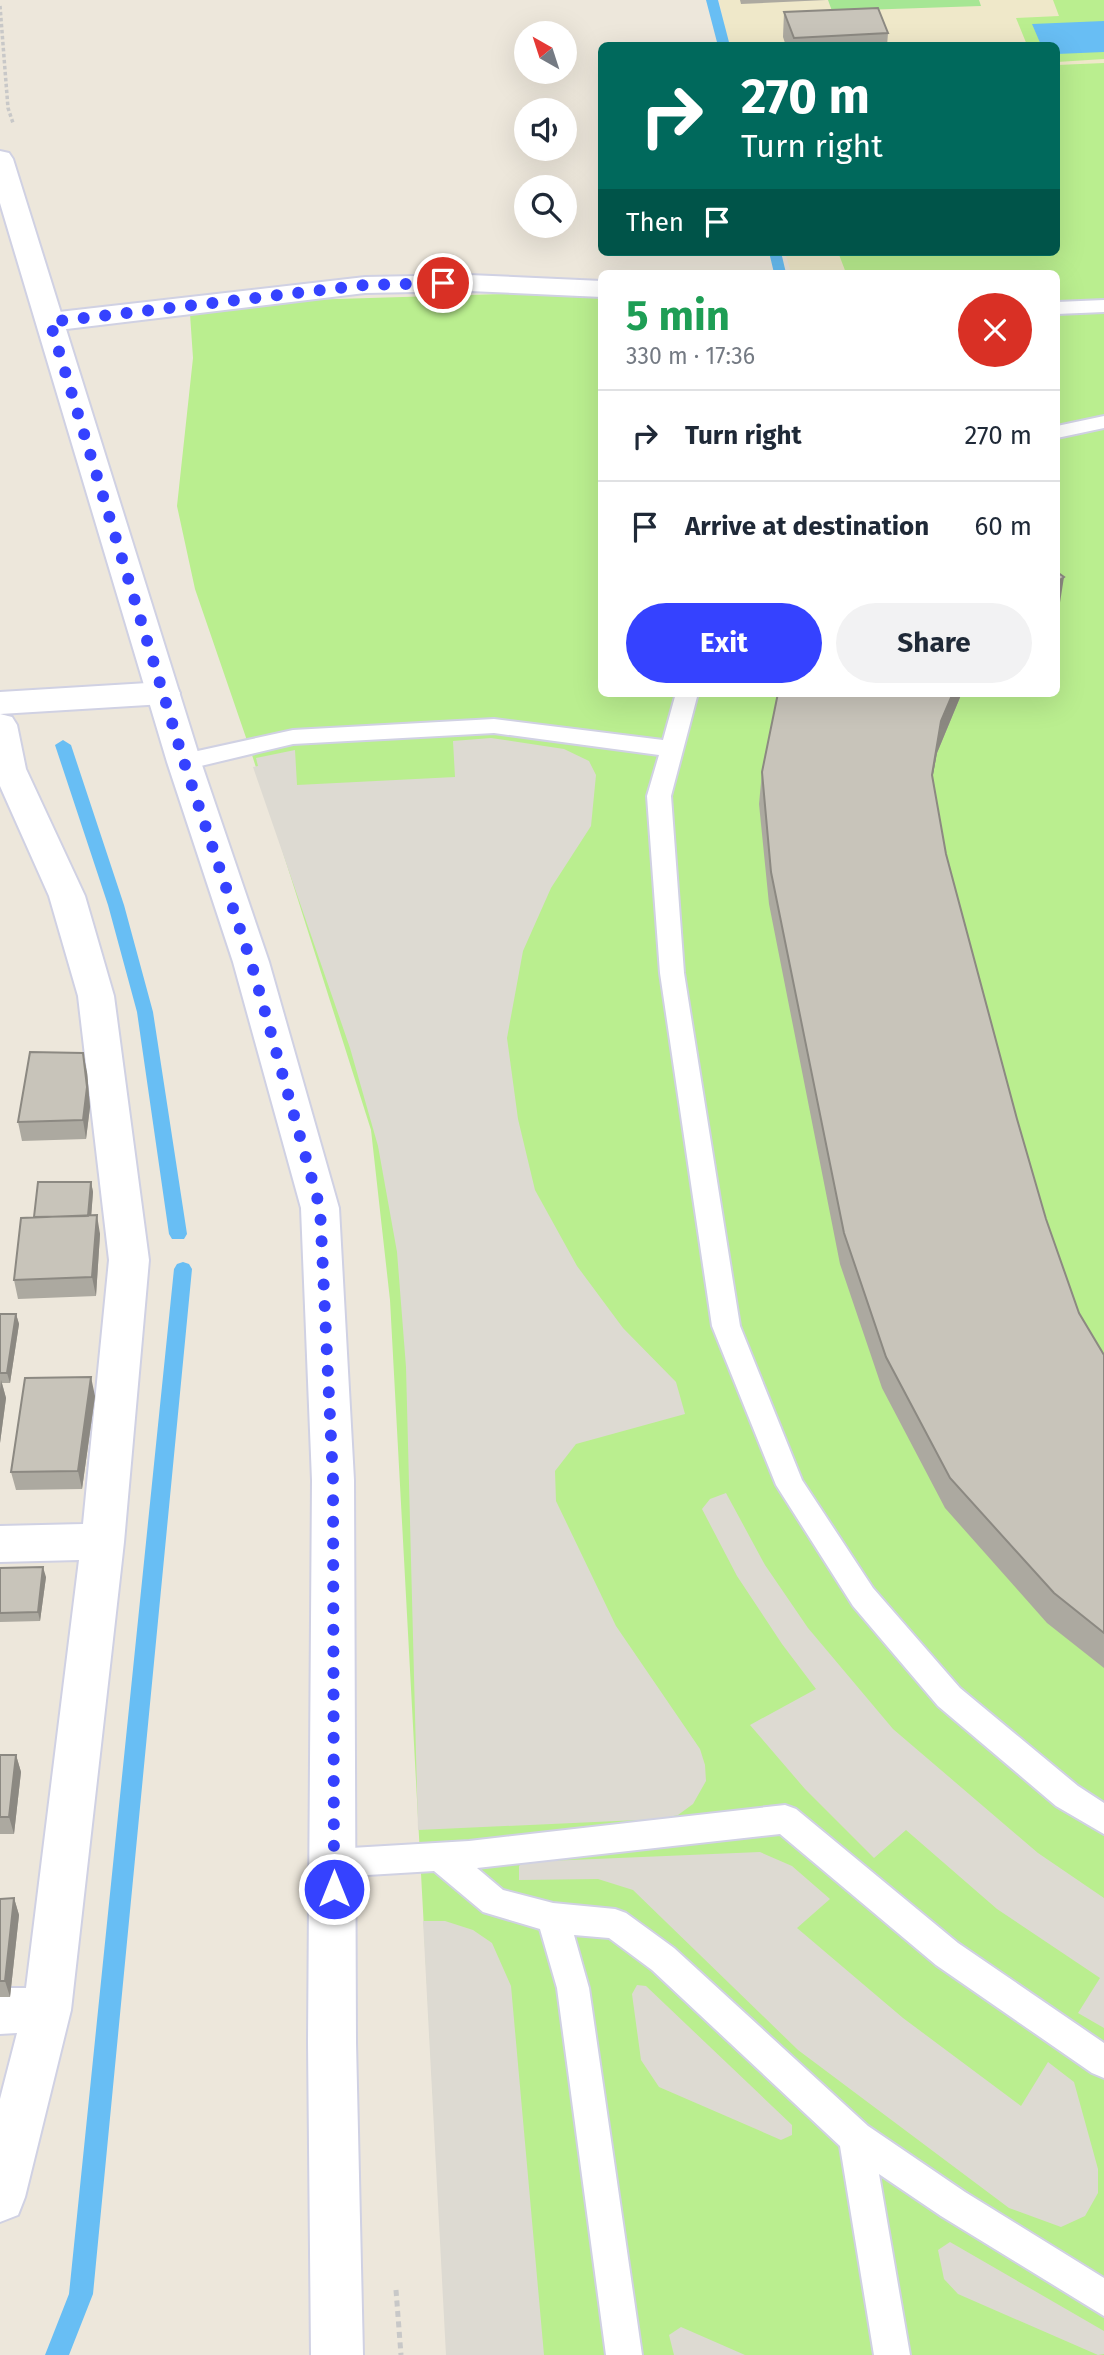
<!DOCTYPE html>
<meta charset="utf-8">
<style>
:root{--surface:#fff;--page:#f2f2f3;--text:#1f2937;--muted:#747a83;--line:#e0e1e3;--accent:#3542ff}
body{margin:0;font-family:"Fira Sans",sans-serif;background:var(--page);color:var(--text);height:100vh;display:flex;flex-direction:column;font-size:26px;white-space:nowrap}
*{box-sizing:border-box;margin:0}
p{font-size:23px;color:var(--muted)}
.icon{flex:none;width:38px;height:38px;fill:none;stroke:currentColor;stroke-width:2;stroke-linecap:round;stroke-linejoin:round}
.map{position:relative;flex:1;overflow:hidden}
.side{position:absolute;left:598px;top:270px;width:462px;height:427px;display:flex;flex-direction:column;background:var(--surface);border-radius:10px;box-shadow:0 7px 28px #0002}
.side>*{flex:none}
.hud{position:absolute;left:598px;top:42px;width:462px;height:214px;border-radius:10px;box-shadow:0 7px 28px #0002;background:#00695c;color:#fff;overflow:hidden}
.needle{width:46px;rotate:321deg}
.controls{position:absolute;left:514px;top:21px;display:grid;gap:14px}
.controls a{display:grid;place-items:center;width:63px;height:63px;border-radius:50%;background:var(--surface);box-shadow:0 7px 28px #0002;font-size:35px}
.pin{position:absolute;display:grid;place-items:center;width:60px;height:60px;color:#fff;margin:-30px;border:4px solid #fff;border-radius:50%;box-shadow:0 2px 7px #0007}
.me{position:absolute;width:77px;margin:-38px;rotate:0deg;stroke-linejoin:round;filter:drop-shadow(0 0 5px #0008)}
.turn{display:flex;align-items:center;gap:24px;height:147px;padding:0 28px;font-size:32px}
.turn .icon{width:91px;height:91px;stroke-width:2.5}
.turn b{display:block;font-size:49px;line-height:60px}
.then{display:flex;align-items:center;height:66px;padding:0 28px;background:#0003;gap:14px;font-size:26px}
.round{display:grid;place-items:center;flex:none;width:74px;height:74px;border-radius:37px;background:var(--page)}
.head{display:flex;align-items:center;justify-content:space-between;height:119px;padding:0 28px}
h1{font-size:42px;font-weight:700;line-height:52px;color:#1e9e55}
.cta{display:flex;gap:14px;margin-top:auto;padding:14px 28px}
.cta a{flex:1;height:80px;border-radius:42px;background:var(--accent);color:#fff;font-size:28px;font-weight:700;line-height:80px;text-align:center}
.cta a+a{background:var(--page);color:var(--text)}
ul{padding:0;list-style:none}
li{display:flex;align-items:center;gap:21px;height:91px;padding:0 28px;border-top:2px solid var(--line)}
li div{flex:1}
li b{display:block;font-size:26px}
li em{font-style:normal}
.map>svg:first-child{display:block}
.education{fill:#efe8c9}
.green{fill:#a6e694}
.pitch{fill:#baee8f}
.plaza{fill:#dddad2}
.water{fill:#68bef4}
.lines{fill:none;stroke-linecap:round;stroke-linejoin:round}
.stream{fill:#68bef4;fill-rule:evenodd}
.service-casing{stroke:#d0d1e3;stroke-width:4}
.minor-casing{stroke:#d0d1e3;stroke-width:4}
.tertiary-casing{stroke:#d0d1e3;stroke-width:4}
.path-far1{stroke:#c8c8c8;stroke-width:3.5;stroke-dasharray:3.5 2.5;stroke-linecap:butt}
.path{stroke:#c8c8c8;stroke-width:5;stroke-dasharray:6 4.5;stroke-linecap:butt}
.service{fill:#fff;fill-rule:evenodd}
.minor{fill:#fff;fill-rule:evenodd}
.tertiary{fill:#fff;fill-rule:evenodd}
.wall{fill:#aca9a0}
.shaded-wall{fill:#8c8982}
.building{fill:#c8c4ba;stroke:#8c8982;stroke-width:2}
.route{stroke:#3542ff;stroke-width:12;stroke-dasharray:0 21.6}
</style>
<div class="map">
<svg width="1104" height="2355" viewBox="0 0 1104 2355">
<rect width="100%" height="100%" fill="#ede7db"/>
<path class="education" d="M719,0H1104V271L791,273L785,252H1057V46L728,45Z"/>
<path class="green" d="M828,0H979L981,6L832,11Z"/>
<path class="pitch" d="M1053,0H1104V59L1057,62V46L1027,45L1016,18L1059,16Z
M1104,63V2355H447L390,1300L371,1130L253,758L195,589L177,506L193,358L190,314L207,303L602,291V693H1057V273H846L838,252H1057V65Z"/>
<path class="plaza" d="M491,738L564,749L589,761L596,775L591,826L551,888L523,951L507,1038L518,1119L535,1190L577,1266L623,1328L676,1382L685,1414L576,1444L555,1471L556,1501L616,1626L700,1749L705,1765L706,1781L693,1804L678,1815L660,1819L418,1830L406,1367L397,1252L378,1146L350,1048L253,767L258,766L256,758L295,750L297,785L455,777L453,741Z
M726,1493L765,1565L808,1628L893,1729L1038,1853L1104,1898V2028L1078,2013L1100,1978L997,1909L906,1830L874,1858L805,1789L750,1725L816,1689L782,1644L737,1576L702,1509L710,1499Z
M760,1852L792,1866L830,1899L797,1928L903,2018L1021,2106L1048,2062L1074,2082L1098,2169V2193L1085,2216L1061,2227L1009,2208L798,2050L633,1890L598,1879L519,1880V1866L524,1862Z
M423,1921H445L473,1930L492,1943L511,1986L544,2355H446Z
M637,1985L646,1986L792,2125V2135L781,2140L659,2087L641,2060L632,1994Z
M950,2242L1104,2331V2354L1098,2355L958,2294L944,2279L938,2250Z
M681,2327L745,2355H674L669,2335Z"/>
<path class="water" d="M1104,21V52L1057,54V46L1041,45L1032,24Z"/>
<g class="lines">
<path class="stream" d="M706,0H718L730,46H718Z
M769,252H781L786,273H774Z
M63,740L71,745L124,905L153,1012L187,1234L184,1239H172L169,1234L137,1012L108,905L55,745Z
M183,1262L189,1264L192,1269L93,2294L69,2355H45L69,2294L174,1269L177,1264Z"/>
<g class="service-casing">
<path id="service" d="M1104,300V312L1057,314V302Z
M1104,416V428L1057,438V426Z
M676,693H698L671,796L684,973L740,1326L802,1480L873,1588L960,1688L1078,1786L1104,1803V1834L1056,1806L938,1706L853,1606L776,1485L712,1326L660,973L647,796L659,755L494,733L293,744L184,770L176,767L173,762L176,757L184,754L293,730L494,719L663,740Z
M785,1805L796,1809L958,1943L1104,2043V2078L1092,2073L936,1965L780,1834L477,1868L503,1890L553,1903L615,1909L626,1913L674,1948L868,2126L965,2192L1104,2278V2316L941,2216L879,2174L910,2355H874L840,2146L652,1970L609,1938L574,1935L589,1988L642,2355H606L557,1988L540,1929L483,1912L434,1871L334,1877L323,1873L318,1863L323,1853L334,1849L469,1841Z"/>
</g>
<g class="minor-casing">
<path id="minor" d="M469,275L602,281V297L469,291L365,293L50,331L40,328L36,322L40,316L50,313L365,277Z
M164,682L176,686L180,693L176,700L164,704L0,714V692Z
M0,714L12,717L17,725L26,769L85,896L114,996L149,1260L124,1542L71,2010L25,2197L18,2215L0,2222V2099L17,2033L0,2034V1988H26L79,1560L0,1562V1526L83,1524L109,1260L78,996L49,896L0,786Z"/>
</g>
<g class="tertiary-casing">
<path id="tertiary" d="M0,151L9,153L13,159L201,762L269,962L339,1208L354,1480L356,2042L363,2355H311L308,2042L312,1480L301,1208L233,962L167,762L0,203Z"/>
</g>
<path class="path-far1" d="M0,6L8,108L13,123"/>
<path class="path" d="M396,2290L401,2355"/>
<use href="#service" class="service"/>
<use href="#minor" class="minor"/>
<use href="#tertiary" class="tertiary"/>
</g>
<path class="wall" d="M740,0H826L741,4Z
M784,12L888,33L887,46H786L783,37Z
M961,695L937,753L932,779L946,854L1017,1119L1046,1219L1079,1313L1104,1355V1668L1047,1623L945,1508L882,1388L840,1264L769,904L759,804L762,772Z
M87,1072L90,1107L86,1139L22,1141L18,1122Z
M91,1182L93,1192L91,1216L100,1234L96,1296L18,1299L14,1280L34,1217Z
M0,1314H16L19,1324L10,1383H2L6,1398L0,1443Z
M95,1396L82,1489L16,1490L11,1472Z
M0,1568L46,1577L40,1621L0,1622Z
M0,1755H16L21,1772L14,1834H0Z
M14,1898L19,1915L10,1997H0V1899Z"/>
<path class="shaded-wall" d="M1064,577L1059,609L1057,610V582Z
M953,693H963L961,695L937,753L927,807L932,775L941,721Z
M83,1053L87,1072L90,1107L86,1139L83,1120Z
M91,1182L93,1192L90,1232L88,1222Z
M97,1215L100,1234L96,1296L92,1277Z
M16,1314L19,1324L10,1383L7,1373Z
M91,1377L95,1396L82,1489L78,1471Z
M1,1380L6,1398L0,1443V1390Z
M43,1567L46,1577L40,1621L38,1612Z
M16,1755L21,1772L14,1834L9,1817Z
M14,1898L19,1915L10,1997L5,1981Z"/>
<path class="building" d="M878,8L888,33L794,38L784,12Z
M1057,572L1064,577L1057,582Z
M778,693H953L941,721L932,775L946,854L1017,1119L1046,1219L1079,1313L1104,1355V1633L1054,1593L950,1478L886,1357L844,1233L771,872L762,772Z
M30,1052L83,1053L87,1087L83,1120L18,1122Z
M38,1182H91L88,1216L34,1217Z
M97,1215L92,1277L14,1280L21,1218Z
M0,1314H16L7,1373H0Z
M91,1377L78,1471L11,1472L25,1378Z
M43,1567L38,1612L0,1613V1568Z
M0,1755H16L9,1817H0Z
M14,1898L5,1981H0V1899Z"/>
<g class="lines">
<path class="route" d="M334,1889L333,1480L320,1208L251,962L184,762L50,322L365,285L443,283"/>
</g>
</svg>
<div class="controls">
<a><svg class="needle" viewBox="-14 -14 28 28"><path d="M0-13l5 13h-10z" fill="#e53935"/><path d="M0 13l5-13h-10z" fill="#747a83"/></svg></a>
<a><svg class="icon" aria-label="sound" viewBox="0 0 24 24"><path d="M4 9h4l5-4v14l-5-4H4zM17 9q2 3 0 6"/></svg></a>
<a><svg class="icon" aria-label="search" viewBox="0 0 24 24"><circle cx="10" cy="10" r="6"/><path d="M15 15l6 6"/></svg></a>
</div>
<div class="pin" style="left:443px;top:283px;background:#d93025"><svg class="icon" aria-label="arrive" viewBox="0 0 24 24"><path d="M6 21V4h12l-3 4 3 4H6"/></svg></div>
<svg class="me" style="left:334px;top:1889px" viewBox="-20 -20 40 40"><circle r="17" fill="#3542ff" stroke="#fff" stroke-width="3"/><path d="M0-11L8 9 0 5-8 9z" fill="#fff"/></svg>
<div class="hud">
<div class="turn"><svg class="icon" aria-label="right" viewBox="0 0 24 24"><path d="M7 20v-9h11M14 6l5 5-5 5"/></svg><div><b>270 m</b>Turn right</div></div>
<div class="then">Then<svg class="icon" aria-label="arrive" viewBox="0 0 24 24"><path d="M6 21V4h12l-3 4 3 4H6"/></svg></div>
</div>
<section class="side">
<div class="head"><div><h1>5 min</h1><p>330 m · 17:36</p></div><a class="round" style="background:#d93025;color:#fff"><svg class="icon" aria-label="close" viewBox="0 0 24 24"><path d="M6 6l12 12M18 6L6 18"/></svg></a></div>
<ul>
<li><svg class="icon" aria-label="right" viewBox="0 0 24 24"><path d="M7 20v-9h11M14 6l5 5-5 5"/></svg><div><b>Turn right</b></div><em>270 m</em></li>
<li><svg class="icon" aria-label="arrive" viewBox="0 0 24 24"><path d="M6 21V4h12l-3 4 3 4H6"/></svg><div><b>Arrive at destination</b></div><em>60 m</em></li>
</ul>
<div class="cta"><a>Exit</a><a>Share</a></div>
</section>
</div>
